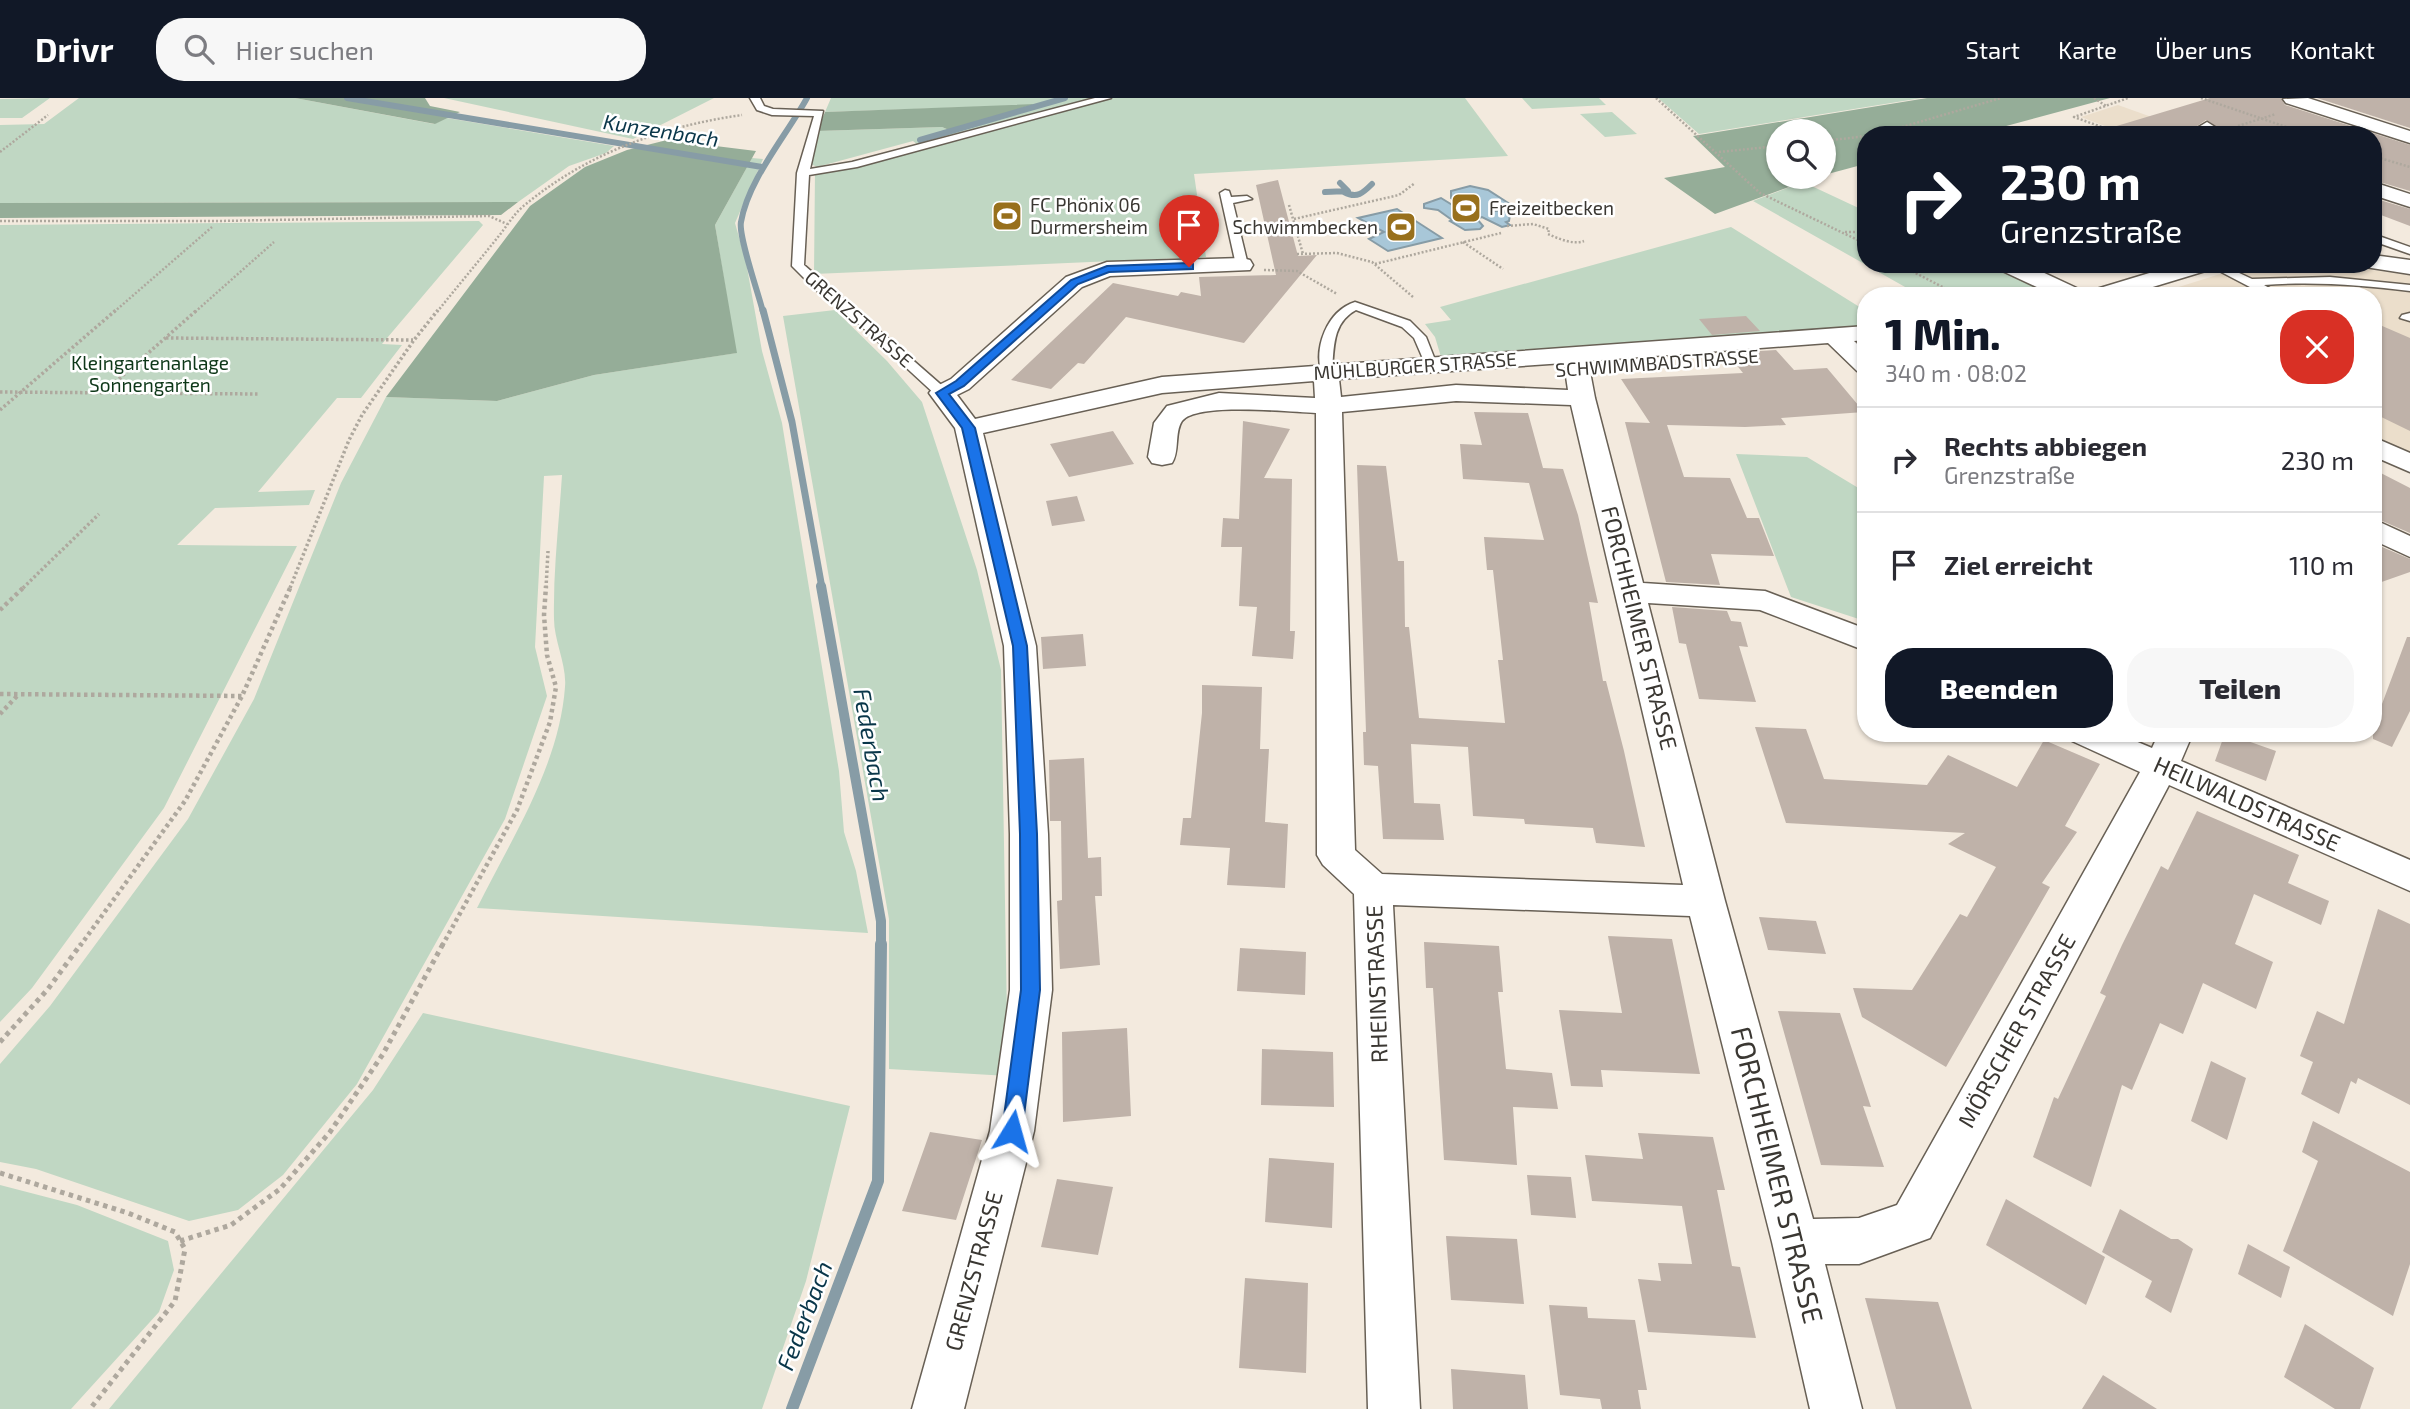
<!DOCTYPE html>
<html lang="de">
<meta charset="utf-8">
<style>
:root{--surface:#fff;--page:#f7f7f7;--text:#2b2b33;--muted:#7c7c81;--line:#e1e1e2;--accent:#111827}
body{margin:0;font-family:"Exo 2",sans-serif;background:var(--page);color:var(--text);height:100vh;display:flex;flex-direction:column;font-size:26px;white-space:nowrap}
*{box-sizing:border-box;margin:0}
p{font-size:23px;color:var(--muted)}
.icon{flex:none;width:38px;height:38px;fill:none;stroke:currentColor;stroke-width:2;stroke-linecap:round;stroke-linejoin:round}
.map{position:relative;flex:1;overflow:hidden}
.drawer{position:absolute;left:1857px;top:189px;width:525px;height:455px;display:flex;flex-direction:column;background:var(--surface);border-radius:28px;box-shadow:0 2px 5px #0004}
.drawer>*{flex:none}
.guide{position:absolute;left:1857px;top:28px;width:525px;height:147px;border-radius:28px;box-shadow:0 2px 5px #0004;background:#111827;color:#fff;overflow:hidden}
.controls{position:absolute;left:1766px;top:21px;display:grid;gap:14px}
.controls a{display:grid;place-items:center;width:70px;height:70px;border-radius:50%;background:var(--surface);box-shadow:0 2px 5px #0004;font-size:35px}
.pin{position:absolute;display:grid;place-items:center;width:60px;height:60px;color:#fff;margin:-72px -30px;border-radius:50% 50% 50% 0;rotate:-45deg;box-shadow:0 0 7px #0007}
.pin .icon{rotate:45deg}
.me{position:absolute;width:77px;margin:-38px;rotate:8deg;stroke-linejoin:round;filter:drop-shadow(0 0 5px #0008)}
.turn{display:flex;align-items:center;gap:24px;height:147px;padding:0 28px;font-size:32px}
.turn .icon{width:91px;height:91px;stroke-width:2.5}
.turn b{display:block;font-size:49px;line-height:60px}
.round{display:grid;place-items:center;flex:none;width:74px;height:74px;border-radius:28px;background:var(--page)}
.overview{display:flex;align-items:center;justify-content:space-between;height:119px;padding:0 28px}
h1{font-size:42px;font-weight:800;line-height:52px;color:var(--accent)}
.primary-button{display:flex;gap:14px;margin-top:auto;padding:14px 28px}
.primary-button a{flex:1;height:80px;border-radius:28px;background:var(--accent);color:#fff;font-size:28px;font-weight:800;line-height:80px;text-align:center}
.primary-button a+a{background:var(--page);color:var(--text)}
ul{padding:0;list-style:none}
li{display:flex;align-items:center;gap:21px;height:105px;padding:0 28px;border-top:2px solid var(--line)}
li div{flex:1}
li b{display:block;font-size:26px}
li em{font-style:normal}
header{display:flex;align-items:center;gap:42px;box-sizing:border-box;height:98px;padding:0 35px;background:var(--accent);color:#fff}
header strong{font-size:33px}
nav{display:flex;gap:38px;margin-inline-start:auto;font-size:24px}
.search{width:490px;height:63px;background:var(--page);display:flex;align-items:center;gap:18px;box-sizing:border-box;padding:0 24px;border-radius:28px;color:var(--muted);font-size:26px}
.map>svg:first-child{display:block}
.built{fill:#ebdecb}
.green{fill:#c0d7c3}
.forest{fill:#95ad98}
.water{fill:#a8c7d8;stroke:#879ca6;stroke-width:2}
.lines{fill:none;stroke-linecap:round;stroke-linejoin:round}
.stream-far3{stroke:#879ca6;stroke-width:6}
.stream-far2{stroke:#879ca6;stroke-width:7}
.stream-far1{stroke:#879ca6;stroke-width:10}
.stream{stroke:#879ca6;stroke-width:12}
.building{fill:#bfb2a9}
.lane-casing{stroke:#686055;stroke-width:3}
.street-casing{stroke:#686055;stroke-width:3}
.path-far3{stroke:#aea89e;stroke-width:2.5;stroke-dasharray:2 2;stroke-linecap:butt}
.path-far2{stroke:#aea89e;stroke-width:3.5;stroke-dasharray:2.5 2.5;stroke-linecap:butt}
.path-far1{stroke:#aea89e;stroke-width:4.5;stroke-dasharray:3.5 3.5;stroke-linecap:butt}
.path{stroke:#aea89e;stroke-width:5;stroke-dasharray:4.5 4.5;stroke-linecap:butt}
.lane{fill:#fff;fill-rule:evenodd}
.street{fill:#fff;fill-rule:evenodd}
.route{fill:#1a73e8;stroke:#114b97;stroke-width:2}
.labels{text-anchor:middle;stroke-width:5;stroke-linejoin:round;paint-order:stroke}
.far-poi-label{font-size:19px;fill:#3a3732;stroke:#fff;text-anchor:start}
.far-street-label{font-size:19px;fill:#3a3732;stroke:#fff}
.far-park-label{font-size:19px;fill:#0d3718;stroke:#fff}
.far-water-label{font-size:21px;font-style:italic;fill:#093649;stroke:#fff}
.street-label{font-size:23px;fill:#3a3732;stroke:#fff}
.water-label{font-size:24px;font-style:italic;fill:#093649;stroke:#fff}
.near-street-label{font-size:28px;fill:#3a3732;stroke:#fff}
</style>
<header>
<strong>Drivr</strong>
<div class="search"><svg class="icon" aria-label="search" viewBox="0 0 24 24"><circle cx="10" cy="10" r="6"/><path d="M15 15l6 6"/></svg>Hier suchen</div>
<nav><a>Start</a><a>Karte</a><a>Über uns</a><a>Kontakt</a></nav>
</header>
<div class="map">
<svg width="2410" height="1311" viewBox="0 0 2410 1311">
<rect width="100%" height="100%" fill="#f3eade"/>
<path class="built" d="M2118,7L2202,37H2129L2081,19Z
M2280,167L2356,170L2410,177V359L2373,340V198H2150L2217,177L2249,169Z"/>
<path class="green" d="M50,0L22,20H0V1Z
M79,0H295L434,26L447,20L614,48L606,55L569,68L518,104L0,105V27L44,26Z
M444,0H714L633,41Z
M831,0H1096L919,48L913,43L817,69L809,65L817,33L942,29L949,32L1032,7L825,14Z
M1113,0H1465L1508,58L1194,76L1206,159L814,176L815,74L861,66Z
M1522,0H1599L1606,7L1532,11Z
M1658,0H1922L1699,36Z
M1612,14L1637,36L1605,39L1580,16Z
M752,60L763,61L735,125L746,164L762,253L782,325L839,673L844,734L856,773L868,835L477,810C511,741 559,669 565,589C567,567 554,543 554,521C553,473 559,425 562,377L544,378L535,549L547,598L505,721L357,986L283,1077L238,1112L189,1123L36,1071L0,1064V966L50,908L188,721L254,601L341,385L386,299L497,303L594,277L736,255L715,127Z
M1803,84L1865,113L1866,166H1991L2047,193L2044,198H1921L1753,103Z
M479,123L483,127L382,246L402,247L361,300H337L258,394L315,392L309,407L215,410L177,447L297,448L164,710L32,890L0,924V127Z
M1731,129L1866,213L1865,231L1441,259L1435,239L1425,226L1451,222L1440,209Z
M835,212L887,263L922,304L977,472L1001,572L1008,978L889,971V821L783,218Z
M1736,356L1807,359L1865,394V523L1791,499Z
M423,915L850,1008L806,1183L762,1311H109L373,992Z
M0,1087L77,1107L168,1143L174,1172L159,1214L71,1311H0Z"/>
<path class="forest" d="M295,0H425L430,8L460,14L435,26Z
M1927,0H2110L1973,37H1866L1865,66L1824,77V33H1778V79H1816L1715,116L1664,80L1725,69L1693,38Z
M1035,6L949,32L942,29L817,33L825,14Z
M667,42L756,53L715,127L737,255L594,277L497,303L386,299L530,108L585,69L627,52Z
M518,104L501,117L0,120V105Z"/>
<path class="water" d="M1470,88L1488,92L1513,108L1489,114L1502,112L1510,117L1509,123L1506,124L1510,127L1502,129L1482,119L1477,121L1483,128L1480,131L1465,132L1450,123L1452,122L1438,112L1424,110V106L1441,100L1454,108L1460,107L1451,100V93Z
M1397,111L1442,140L1388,153L1369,141L1384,134L1358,120Z"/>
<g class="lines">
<path class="stream-far3" d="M347,0L762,69
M920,42L1065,0
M1325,94L1348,93L1340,85
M1344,94C1357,101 1363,95 1372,86
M763,214C759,197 738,138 741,124C748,82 786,38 807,0"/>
<path class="stream-far2" d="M763,212L792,324L822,490"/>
<path class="stream-far1" d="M821,488L881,823V848"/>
<path class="stream" d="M792,1311L878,1083L881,846"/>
</g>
<path class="building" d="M2210,0H2281L2285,7L2410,47V93L2373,82V37H2231L2206,22L2194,30L2201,37H2111L2110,30Z
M2317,0H2410V30Z
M1278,82L1298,158L1317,157L1244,245L1126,219L1084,266L1078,265L1051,291L1011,282L1113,185L1178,198L1181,194L1201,198L1199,179L1276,177L1256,87Z
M2373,100L2410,111V128L2373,114Z
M1746,218L1760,233L1712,237L1699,221Z
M2373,224L2410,240V333L2373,315Z
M1776,252L1794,272L1827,270L1864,314L1781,320L1786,327L1745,329L1667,327L1684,379L1730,380L1747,420H1759L1774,458L1711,456L1720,487L1666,484L1625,324L1650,325L1621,281L1743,275L1727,255Z
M1474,314L1528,315L1543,370L1563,371L1578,417L1598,505L1589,504L1603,583H1606L1624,653L1645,749L1596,745L1593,730L1525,726L1524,721L1473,718L1468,649L1411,646L1414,705L1440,706L1444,742L1383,741L1378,668L1364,667L1363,634H1366L1357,367L1386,368L1398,463H1404L1405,529H1409L1419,620L1505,625L1498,562H1503L1493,472H1487L1484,439L1544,442L1529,385L1463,381L1460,346L1482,347Z
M1243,323L1290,331L1264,380L1292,381L1290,533H1295L1293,561L1252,558L1257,509L1239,508L1242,449H1221L1223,420L1239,421Z
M1113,333L1134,366L1069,379L1050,346Z
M2373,371L2410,390V435L2373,419Z
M1077,398L1085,423L1052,428L1046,403Z
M2373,445L2410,461V474L2373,487Z
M1672,509L1727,513L1731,523L1741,524L1748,549L1739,548L1756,604L1699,601L1686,546L1679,545Z
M1083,536L1086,568L1043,571L1041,539Z
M2407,539H2410V613L2392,649L2373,641V602L2382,606Z
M1202,587L1262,589L1260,651H1269L1265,724L1288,726L1285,790L1227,787L1230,750L1180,747L1183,720H1191L1202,615Z
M1755,629L1806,631L1824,681L1927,687L1948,657L2017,689L2044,642L2100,666L2065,728L2077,734L2042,785L2050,789L1946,969L1862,919L1853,890L1912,892L1960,816L1967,819L1996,769L1948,746L1965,735L1786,725Z
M2225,635L2276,653L2266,683L2215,663Z
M1084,660L1088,760L1101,759L1102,798H1095L1100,867L1060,871L1057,803L1062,802L1061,723H1050L1049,662Z
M2197,713L2299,757L2288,785L2329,803L2321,827L2254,796L2235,846L2273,864L2256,911L2203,885L2183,936L2160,925L2132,992L2122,987L2091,1089L2033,1059L2054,999L2058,1001L2106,898L2100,895L2122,847L2161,768L2168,772Z
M2378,811L2410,826V1007L2358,980L2356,986L2351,983L2339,1016L2301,996L2313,964L2300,958L2317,913L2344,926Z
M1759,819L1816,823L1826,856L1768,852Z
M1608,838L1672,841L1700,976L1601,972L1603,989L1571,988L1559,912L1622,915Z
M1424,844L1499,848L1503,894H1498L1506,971L1552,975L1558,1011L1513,1009L1517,1067L1444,1062L1433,890H1426Z
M1240,850L1306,854L1305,897L1237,893Z
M1778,913L1840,915L1871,1009L1863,1008L1884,1069L1821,1067Z
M1127,930L1131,1018L1063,1024L1062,934Z
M1262,951L1333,954L1334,1009L1261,1007Z
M2211,963L2246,980L2227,1042L2191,1023Z
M2313,1023L2410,1074V1166L2393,1218L2283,1153L2318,1063L2302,1054Z
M930,1034L982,1042L956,1122L902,1113Z
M1638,1035L1713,1039L1725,1092H1717L1732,1168L1740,1169L1756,1240L1648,1234L1638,1181L1661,1183L1658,1165L1692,1166L1682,1108L1592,1103L1585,1057L1643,1061Z
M1269,1060L1334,1065L1332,1130L1265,1124Z
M1527,1077L1571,1079L1576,1120L1531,1117Z
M1057,1081L1113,1089L1098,1157L1041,1149Z
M2006,1101L2105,1159L2086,1207L1986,1147Z
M2120,1111L2171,1141H2178L2193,1151L2171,1215L2145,1199L2152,1183L2102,1154Z
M1446,1138L1517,1141L1524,1206L1451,1202Z
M2248,1146L2290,1169L2281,1200L2238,1176Z
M1245,1180L1308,1185L1306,1275L1239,1270Z
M1865,1200L1938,1204L1972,1311H1896Z
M1549,1207L1587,1209L1588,1220L1635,1222L1647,1292H1638L1641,1311H1602L1600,1301L1560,1297Z
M2305,1226L2374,1270L2360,1311H2335L2284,1279Z
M1451,1271L1525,1277L1528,1311H1453Z
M2103,1277L2157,1311H2082Z"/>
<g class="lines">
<g class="lane-casing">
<path id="lane" d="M750,0H760L764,8L773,11L823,13L810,71L852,64L1095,0H1111L857,69L809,77L804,167L947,292L948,295L942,299L937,298L848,216L816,192L792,168L797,75L814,18L772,17L757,12Z
M1225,92L1229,93L1231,99L1247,98L1252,101L1233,105L1248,167L1242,170L1236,167L1220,95Z
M2373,136L2410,149V156L2373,143Z
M2206,166H2220L2252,181L2330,179L2410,187V193C2362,187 2313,183 2264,187L2283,198H2267Z
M1355,204L1410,223L1426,239L1437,267L1435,270H1427L1414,240L1402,229L1356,212C1332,225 1334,250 1332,274L1330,277H1322C1313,250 1327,213 1355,204Z
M2410,215V223L2400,220L2402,217Z"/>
</g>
<g class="street-casing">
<path id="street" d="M2308,0L2410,33V45L2286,5L2283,1Z
M2207,24L2228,37C2217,37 2204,40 2197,30Z
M2373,84L2410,96V109L2373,97Z
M2373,157L2410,162V176L2365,169L2363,166H2373Z
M1242,160L1250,162L1253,167L1250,172L1110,178L1082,189L969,291L957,297L975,321L1162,279L1866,228V242L1854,243L1866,254V275L1857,273L1828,245L1588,263L1595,300L1643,485L1765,493L1866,531V553L1760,512L1648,505L1725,803L1813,1121L1859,1120L1897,1107L2140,674L2072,643L2067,635H2116L2152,650L2159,635H2193L2181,663L2410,762V793L2169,687L1930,1140L1859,1166H1825L1862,1311H1810L1772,1144L1690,818L1393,807L1420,1311H1368L1354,796L1323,767L1317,757L1316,315C1292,314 1196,304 1182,323C1174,335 1180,353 1172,365L1162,367L1152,365L1148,359L1154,325L1167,308L1219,295L1315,300L1314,283L1162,295L983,335L1036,548L1048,736L1052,892L1034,1033L964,1311H912L990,1033L1010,892V736L1004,548L955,330L929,295L933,290L951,281L1066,179L1107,164ZM1564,265L1568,292L1456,287L1341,299L1339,281ZM1456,303L1571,307L1683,787L1382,776L1355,752L1342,314Z
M1995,166H2025L2083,193L2086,198H2056L1998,171Z
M2179,166H2215L2212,171L2123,198H2087L2090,193Z
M2373,339L2410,355V374L2373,358Z
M2373,421L2410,438V459L2373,442Z"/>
</g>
<path class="path-far3" d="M1656,0L1760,95L1866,146
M2094,0L2106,8
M2201,0L2310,37
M2238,28L2276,16
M1875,37L2001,0
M2124,37L2074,19L2128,0
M1824,43L1866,38
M0,54L48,17
M1719,54L1778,48
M2373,58L2410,69
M1289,107L1303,156
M1294,121L1399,97L1415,85
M0,123H218L489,118L507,126
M1507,128L1533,126L1549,131L1548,136C1559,141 1573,147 1584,143
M1845,134H1866
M1463,144L1503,171
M1297,156L1337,155L1372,164L1413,199
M1375,166L1501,135
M1898,166L1960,198
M1264,172L1297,173L1337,196
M114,214L212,129
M195,214L274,144
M437,214C457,189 478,164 498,139C507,128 515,114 526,106C588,55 664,28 742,17"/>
<path class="path-far2" d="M166,240L413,242
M0,294L258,296
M104,294L197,212
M0,312L116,212
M23,490L99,416
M290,490L349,342L362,317L414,242L438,212
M546,490L548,453"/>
<path class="path-far1" d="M0,512L25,488
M0,596L242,598
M0,616L18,597
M80,848L185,703L242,598L291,488
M442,848L517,712L550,624L556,589L547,557L544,517L546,488"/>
<path class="path" d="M0,944L48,891L81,846
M0,1075L128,1115L175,1134L185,1151L175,1203L90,1311
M180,1143L231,1127L280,1091L330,1034L383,956L443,846"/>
<use href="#lane" class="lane"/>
<use href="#street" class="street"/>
</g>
<path class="route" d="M1189,165L1193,166V171L1109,174L1078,186L964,288L949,296L975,330L1027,548L1037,736L1040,892L1022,1033L1019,1040L1012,1043L1005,1040L1002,1033L1021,892L1020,736L1013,548L962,330L936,295L956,283L1071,182L1107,168Z"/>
<defs>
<g id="stadium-square" transform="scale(1.575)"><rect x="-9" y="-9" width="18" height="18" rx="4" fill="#98701c" stroke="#fff"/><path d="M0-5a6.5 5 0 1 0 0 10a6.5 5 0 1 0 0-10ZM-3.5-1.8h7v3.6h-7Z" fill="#fff"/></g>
</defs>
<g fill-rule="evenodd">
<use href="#stadium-square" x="1466" y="110"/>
<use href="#stadium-square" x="1007" y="118"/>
<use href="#stadium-square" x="1401" y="129"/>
</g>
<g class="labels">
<g class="far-poi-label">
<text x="1030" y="114">FC Phönix 06<tspan x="1030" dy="22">Durmersheim</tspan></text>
<text x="1489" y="117">Freizeitbecken</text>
<text x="1378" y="136" text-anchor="end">Schwimmbecken</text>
</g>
<g class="far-street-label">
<text transform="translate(859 221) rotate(41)" y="7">GRENZSTRASSE</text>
<text transform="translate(1657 265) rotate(-4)" y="7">SCHWIMMBADSTRASSE</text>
<text transform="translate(1415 268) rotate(-4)" y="7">MÜHLBURGER STRASSE</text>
</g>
<g class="far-park-label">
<text x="150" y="272">Kleingartenanlage<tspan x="150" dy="22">Sonnengarten</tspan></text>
</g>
<g class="far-water-label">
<text transform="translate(661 33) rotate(9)" y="7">Kunzenbach</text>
</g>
<g class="street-label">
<text transform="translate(1639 530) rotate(76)" y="8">FORCHHEIMER STRASSE</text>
<text transform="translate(2247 706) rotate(24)" y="8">HEILWALDSTRASSE</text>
<text transform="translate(1377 886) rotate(-92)" y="8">RHEINSTRASSE</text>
<text transform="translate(2017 933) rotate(-61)" y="8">MÖRSCHER STRASSE</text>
<text transform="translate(974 1173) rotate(-75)" y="8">GRENZSTRASSE</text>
</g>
<g class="water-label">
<text transform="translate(871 647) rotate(80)" y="8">Federbach</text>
<text transform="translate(805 1218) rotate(-69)" y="8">Federbach</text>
</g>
<g class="near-street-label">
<text transform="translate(1777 1077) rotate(76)" y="10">FORCHHEIMER STRASSE</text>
</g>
</g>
</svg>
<div class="controls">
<a><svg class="icon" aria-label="search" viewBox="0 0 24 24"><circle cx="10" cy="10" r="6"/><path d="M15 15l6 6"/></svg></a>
</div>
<div class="pin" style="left:1189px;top:169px;background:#d93025"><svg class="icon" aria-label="arrive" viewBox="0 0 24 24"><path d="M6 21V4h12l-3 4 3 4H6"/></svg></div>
<svg class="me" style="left:1012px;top:1033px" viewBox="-20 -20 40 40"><path d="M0-17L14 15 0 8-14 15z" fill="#1a73e8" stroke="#fff" stroke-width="4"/></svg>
<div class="guide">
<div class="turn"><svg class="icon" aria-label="right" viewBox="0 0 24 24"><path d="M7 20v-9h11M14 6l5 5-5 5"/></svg><div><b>230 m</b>Grenzstraße</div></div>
</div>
<section class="drawer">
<div class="overview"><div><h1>1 Min.</h1><p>340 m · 08:02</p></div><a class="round" style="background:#d93025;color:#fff"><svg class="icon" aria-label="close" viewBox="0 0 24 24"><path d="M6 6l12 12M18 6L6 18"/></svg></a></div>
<ul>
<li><svg class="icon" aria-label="right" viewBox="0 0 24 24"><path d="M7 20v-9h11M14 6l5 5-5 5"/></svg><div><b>Rechts abbiegen</b><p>Grenzstraße</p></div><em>230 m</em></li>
<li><svg class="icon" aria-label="arrive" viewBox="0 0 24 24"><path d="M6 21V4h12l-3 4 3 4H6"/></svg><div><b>Ziel erreicht</b></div><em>110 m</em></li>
</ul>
<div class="primary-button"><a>Beenden</a><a>Teilen</a></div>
</section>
</div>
